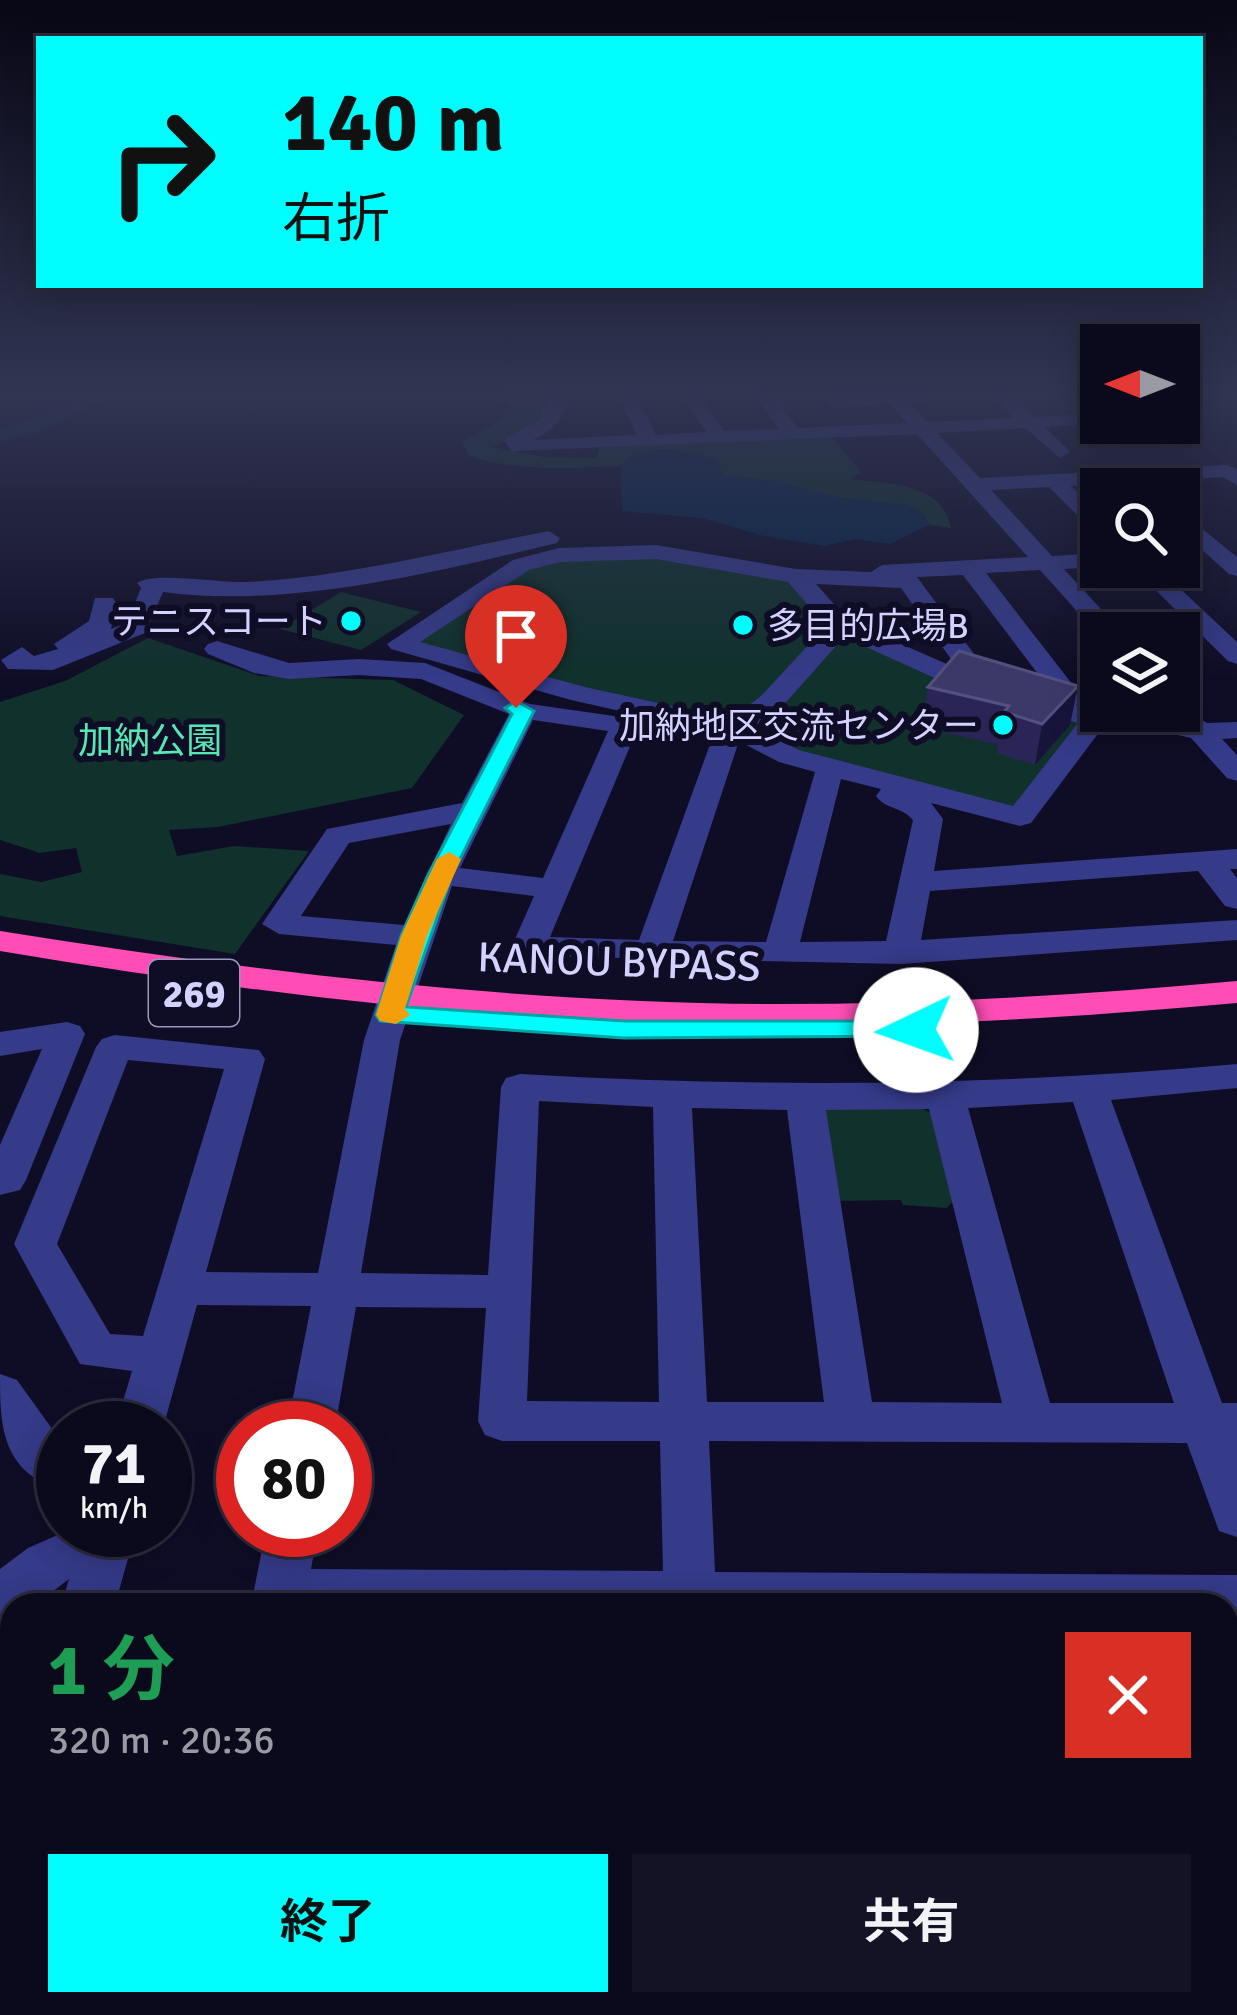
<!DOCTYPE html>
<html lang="ja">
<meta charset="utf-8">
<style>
:root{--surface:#0b0a1c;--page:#141325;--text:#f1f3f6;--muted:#9a9aa3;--line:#2b2b3b;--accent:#00fdfd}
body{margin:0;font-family:Signika,"Noto Sans JP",sans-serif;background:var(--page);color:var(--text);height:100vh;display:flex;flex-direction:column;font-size:45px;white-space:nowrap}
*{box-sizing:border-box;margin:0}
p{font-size:39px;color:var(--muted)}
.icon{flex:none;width:66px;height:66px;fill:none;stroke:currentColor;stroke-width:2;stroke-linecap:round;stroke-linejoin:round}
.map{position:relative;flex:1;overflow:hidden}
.side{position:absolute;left:0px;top:1593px;width:1239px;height:423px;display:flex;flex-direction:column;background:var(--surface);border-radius:36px 36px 0 0;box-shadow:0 6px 30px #0003,0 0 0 3px var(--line)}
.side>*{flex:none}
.banner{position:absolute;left:36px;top:36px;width:1167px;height:252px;border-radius:0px;box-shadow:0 6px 30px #0003,0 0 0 3px var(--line);background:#00fdfd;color:#111;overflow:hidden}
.needle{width:78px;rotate:270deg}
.tools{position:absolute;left:1080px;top:324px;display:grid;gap:24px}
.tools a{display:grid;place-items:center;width:120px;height:120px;border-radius:0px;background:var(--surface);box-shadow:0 6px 30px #0003,0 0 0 3px var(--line);font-size:60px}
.speed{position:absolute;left:36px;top:1401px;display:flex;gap:24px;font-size:60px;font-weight:700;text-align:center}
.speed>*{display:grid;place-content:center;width:156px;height:156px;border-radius:50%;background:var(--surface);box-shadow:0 6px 30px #0003,0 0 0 3px var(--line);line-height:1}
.speed small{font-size:30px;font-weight:400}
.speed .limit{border:18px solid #d22;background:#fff;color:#111}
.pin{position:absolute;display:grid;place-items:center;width:102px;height:102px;color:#fff;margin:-123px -51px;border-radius:50% 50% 50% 0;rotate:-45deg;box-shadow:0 0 12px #0007}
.pin .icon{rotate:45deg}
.me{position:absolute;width:132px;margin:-66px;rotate:267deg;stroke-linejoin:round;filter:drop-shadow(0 0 9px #0008)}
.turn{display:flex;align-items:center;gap:42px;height:252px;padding:0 48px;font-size:54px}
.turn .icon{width:156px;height:156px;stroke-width:2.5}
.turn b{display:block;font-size:84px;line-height:102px}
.round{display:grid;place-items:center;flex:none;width:126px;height:126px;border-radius:0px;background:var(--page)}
.summary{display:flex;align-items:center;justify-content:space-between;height:204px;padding:0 48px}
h1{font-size:72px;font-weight:700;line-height:90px;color:#1e9e55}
.primary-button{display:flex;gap:24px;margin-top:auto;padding:24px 48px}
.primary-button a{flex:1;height:138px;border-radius:0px;background:var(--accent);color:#111;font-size:48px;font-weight:700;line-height:138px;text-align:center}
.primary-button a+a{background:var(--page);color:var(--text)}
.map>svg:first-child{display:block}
.green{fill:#10312c}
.water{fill:#062446}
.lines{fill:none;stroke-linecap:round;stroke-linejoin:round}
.river{fill:#062446;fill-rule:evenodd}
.minor{fill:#353a89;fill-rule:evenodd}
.highway{fill:#ff4db5;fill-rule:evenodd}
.wall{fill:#2a2556}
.shaded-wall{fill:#17143b}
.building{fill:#3c3868;stroke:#545080;stroke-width:3}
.route{fill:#00fdfd;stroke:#00a4a4;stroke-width:3}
.slow{fill:#f59e0b}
.poi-dot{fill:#00fdfd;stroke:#0f0d26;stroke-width:4.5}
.labels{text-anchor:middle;stroke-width:12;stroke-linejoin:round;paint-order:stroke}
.far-poi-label{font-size:36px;fill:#d3d2ff;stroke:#0f0d26;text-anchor:end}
.far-park-label{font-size:36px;fill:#55e8b4;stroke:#0f0d26}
.shield{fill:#0f0d26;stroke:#9897be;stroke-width:3}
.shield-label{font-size:39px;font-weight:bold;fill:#d3d2ff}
.street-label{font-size:42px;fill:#d3d2ff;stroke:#0f0d26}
</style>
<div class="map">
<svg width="1237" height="2015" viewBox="0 0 1237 2015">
<rect width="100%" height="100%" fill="#0f0d26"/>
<path class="green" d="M474,397L544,400V411L532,425L493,447L543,457L597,458L599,447L831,436L861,472L850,479C886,484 943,482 951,528L929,525L924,515L908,505L841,498L773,481L723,476L715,459C686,452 644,440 621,466C571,468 518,472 469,456L462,441L501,421L510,404Z
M656,552L796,576L841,626L1095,719L1020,817L789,756L736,729L400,644L521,565Z
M341,592L421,612L361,650L280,629Z
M148,638L260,676L393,680L464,715L412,788L218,827L169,830L177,856L234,846L309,851L235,954L0,916V874L41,882L82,872L76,848L40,853L0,840V702L65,681Z
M828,1107L920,1108L932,1113L955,1199L947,1208L903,1205L901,1200L838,1201L823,1114Z"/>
<path class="water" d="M648,451L682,452L716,459L723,476L773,481L841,498L908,505L924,515L929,525L890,544L856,539L824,546L760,535L702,518L622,511L621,466L629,457Z"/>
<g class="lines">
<path class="river" d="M75,397H104L46,430L0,442V428L30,420Z"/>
<path class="minor" d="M550,397H568C565,419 552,431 533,440L637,435L619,397H637L656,435L706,432L683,397H701L724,431L779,429L756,397H774L798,428L907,423L891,404L834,408L825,402L832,397H938L910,403L927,422L1014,418L994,397H1013L1034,417L1101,413V423H1108L1045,427L1070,452L1060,458L1025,428L937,433L980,478L1227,465L1237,469V485L1222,477L1071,486L1101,514V533L1093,531L1049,487L991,490L1052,556L1101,553V567L1064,569L1123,633H1101V638L1040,570L986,573L1083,698L1076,705L1179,719L1191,714L1207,723L1237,722V738L1222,739L1237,755V781L1227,778L1191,738L1109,719L1031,823L1020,826L931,803L943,819L934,871L1237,849V869H1230L1237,878V909L1225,906L1198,871L930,891L921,940L1237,920V940L901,964L529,956L517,953L512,946L534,896L452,886L400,1040L361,1273L488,1275L501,1087L506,1078L520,1074C760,1088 997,1086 1237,1064V1088L1111,1100L1222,1403H1237V1537L1219,1531L1187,1443L709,1441L715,1572L1237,1575V1623H1227V1605H251L266,1530H318L311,1569L663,1571L660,1441H502L485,1435L478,1421L486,1308L356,1307L335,1428H287L311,1306L197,1305L163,1428H115L132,1371L80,1364L14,1244L96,1047L102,1039L115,1035L259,1050L265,1059L206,1272L318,1273L364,1040L396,945L279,934L262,924L327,829L462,803L509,714L421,679L359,675L289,679L254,673L208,654L204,649L208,644L217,641L289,663L359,659L425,663L530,704L635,719L639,725L550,937L639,940L709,747L723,738L733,741L737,747L673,941L766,942L815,772L779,762L727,735L571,700L391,649L387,644L513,560L559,548L656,545L796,569L871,572L882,565L1028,557L917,434L512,451L504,441L507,437L538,421ZM656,559L788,582L826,626L761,696L731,719L585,687L420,642L529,570L560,562ZM963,575L1057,699L998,682L1011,674L977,658L917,577ZM816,584L901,588L958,669L849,621ZM844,637L948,684L1078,723L1013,806L799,750L755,728L781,708ZM533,720L608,731L543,878L460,868ZM841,779L881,789L876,796C885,809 902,807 913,820L886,941L800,942ZM451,824L404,925L301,916L349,843ZM128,1060L224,1069L143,1336L110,1334L57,1244ZM539,1101L653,1107L659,1402L527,1401ZM1073,1102L1174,1403H1050L968,1108ZM692,1108L787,1110L824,1402H707ZM929,1109L1002,1403L872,1402L826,1110Z
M1179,510L1237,557V576L1229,574L1179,529Z
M549,531L560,538L557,543C435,572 288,609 163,592L145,633L53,670L8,669L1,660L22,647L34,656L58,649L54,644L89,621L95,598H113L116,603L111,629L127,623L141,588L137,583C151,571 222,583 246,582C348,577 449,550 549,531Z
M1132,567H1157L1237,642V664L1228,661Z
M67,1022L80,1026L85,1034L26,1180L20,1190L0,1195V1145L42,1049L0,1056V1032Z
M0,1374L17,1380L63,1444V1492C2,1471 0,1429 0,1374Z
M69,1530H136L115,1605H61L69,1579L35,1605H12V1621L0,1625V1569L28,1548Z
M1227,1762H1237V1820H1227Z
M12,1835V1932L0,1937V1839Z
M167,2004H233L231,2015H165Z
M422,2004H488L487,2015H421Z
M665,2004H731V2015H665Z
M916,2004H982L984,2015H918Z
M1160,2004H1226L1229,2015H1163Z"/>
<path class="highway" d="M0,931C257,972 515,1003 775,1004C930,1004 1083,995 1237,981V1003C1083,1017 930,1026 775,1026C515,1026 257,994 0,951Z"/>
</g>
<path class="wall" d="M959,651L1070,725L1035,765L997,753L998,745L923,727L928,687Z"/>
<path class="shaded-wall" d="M1078,686L1070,725L1035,765L1042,724Z"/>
<path class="building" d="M959,651L1078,686L1042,724L1004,712L1009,706L928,687Z"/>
<linearGradient id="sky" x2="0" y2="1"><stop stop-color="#080715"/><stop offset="0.58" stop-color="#313552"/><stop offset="1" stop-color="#313552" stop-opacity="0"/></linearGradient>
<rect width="1237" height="679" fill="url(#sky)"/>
<path class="route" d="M516,701L534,711L452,875L406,1007L624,1021H916L930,1030L926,1036L624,1038L380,1021L376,1015L401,936L428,875L512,714L505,708Z"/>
<path class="slow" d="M449,852L461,859L427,936L405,1009L410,1015L396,1024L380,1021L376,1015L401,936L437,859Z"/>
<g class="poi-dot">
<circle cx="351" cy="621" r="12"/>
<circle cx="743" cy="625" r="12"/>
<circle cx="1003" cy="725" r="12"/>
</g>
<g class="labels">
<g class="far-poi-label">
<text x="327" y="634">テニスコート</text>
<text x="767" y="638" text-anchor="start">多目的広場B</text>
<text x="979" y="738">加納地区交流センター</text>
</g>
<g class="far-park-label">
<text x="150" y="753">加納公園</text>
</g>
<rect class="shield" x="149" y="960" width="90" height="66" rx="9"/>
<g class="shield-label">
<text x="194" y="1007">269</text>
</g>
<g class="street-label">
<text transform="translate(619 961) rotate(2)" y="15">KANOU BYPASS</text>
</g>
</g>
</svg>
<div class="tools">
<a><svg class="needle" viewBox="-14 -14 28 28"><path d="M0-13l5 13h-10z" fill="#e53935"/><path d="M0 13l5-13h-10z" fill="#9a9aa3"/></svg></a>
<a><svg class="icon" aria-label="search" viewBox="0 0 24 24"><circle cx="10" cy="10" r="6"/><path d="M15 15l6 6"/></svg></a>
<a><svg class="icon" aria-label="layers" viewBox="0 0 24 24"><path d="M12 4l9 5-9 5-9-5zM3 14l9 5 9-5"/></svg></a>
</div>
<div class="speed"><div>71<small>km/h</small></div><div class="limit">80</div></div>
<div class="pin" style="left:516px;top:708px;background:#d93025"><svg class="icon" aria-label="arrive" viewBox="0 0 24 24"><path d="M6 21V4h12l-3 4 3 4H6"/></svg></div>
<svg class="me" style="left:916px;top:1030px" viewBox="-20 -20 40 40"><circle r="19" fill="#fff"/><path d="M0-13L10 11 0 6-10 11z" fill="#00fdfd"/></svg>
<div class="banner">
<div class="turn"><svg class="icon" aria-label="right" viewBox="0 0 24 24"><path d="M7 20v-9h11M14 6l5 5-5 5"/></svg><div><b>140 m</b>右折</div></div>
</div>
<section class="side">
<div class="summary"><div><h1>1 分</h1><p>320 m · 20:36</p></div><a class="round" style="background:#d93025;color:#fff"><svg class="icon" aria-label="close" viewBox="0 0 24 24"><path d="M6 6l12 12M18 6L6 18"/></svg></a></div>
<div class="primary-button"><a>終了</a><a>共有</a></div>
</section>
</div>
